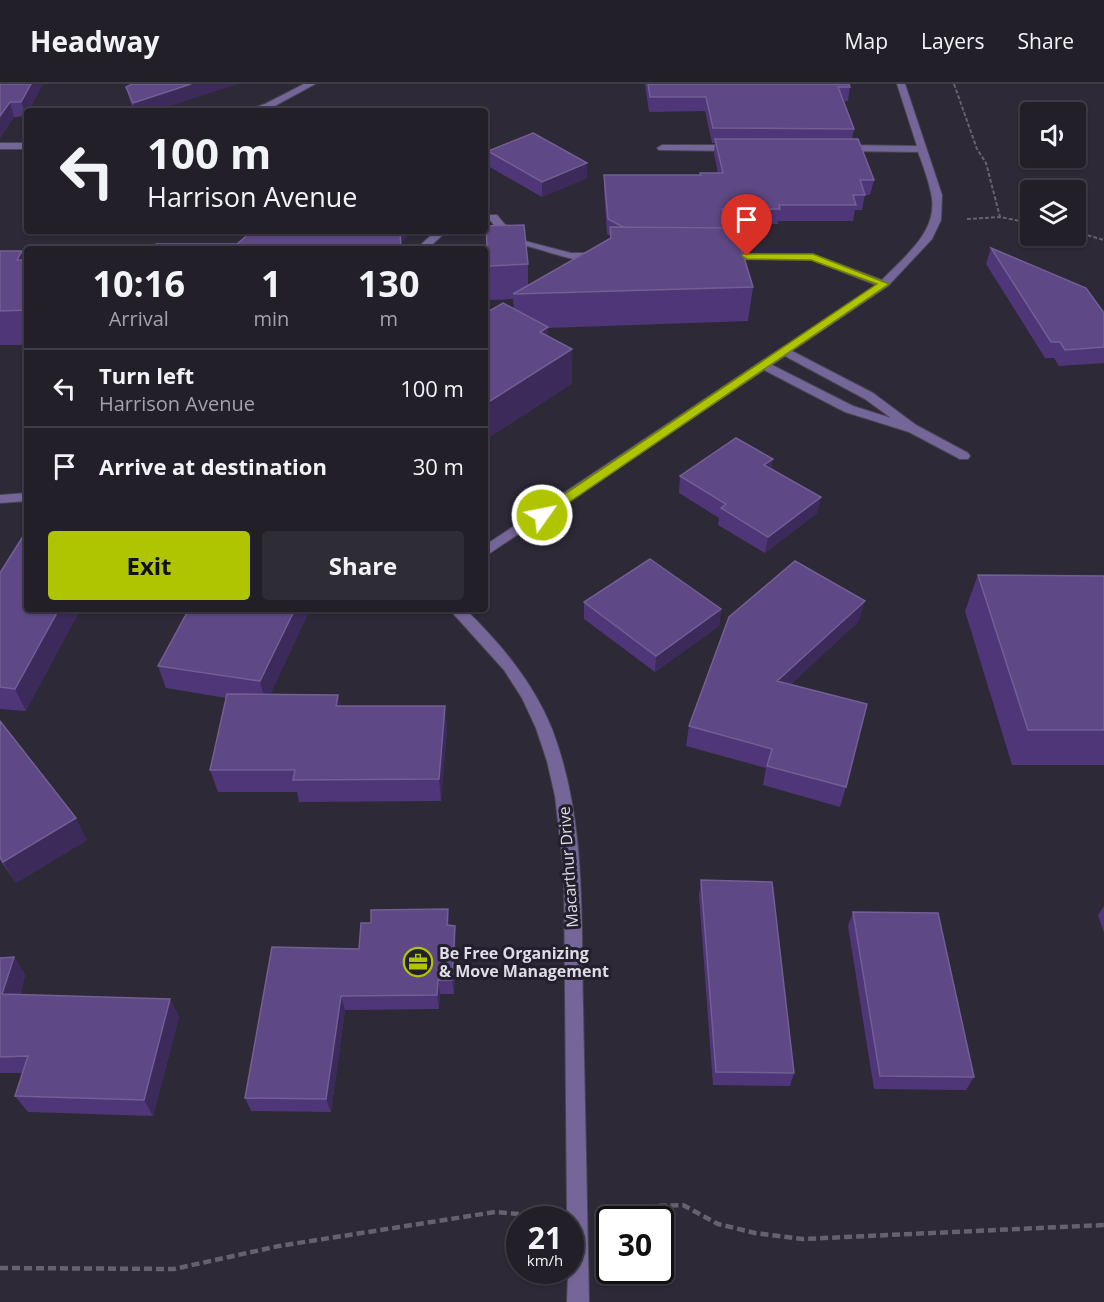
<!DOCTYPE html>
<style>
:root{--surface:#221f29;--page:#2e2c35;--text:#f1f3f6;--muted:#a2a2a8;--line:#3f3d46;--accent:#b0c501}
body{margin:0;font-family:"Open Sans",sans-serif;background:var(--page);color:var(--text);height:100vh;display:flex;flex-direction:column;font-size:22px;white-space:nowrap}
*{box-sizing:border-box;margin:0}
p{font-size:20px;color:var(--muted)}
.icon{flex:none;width:33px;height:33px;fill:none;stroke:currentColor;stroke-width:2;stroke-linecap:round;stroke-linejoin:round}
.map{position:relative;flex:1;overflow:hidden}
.drawer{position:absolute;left:24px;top:162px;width:464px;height:366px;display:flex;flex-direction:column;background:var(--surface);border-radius:6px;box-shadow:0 2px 4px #0004,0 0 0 2px var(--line)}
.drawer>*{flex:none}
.banner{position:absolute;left:24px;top:24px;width:464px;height:126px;border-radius:6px;box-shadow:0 2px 4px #0004,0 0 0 2px var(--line);background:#221f29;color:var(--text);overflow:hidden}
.fabs{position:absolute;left:1020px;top:18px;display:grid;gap:12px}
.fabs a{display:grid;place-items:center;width:66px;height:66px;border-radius:6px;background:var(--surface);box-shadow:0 2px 4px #0004,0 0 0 2px var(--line);font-size:30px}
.speed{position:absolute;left:506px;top:1122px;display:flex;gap:12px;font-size:30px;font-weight:700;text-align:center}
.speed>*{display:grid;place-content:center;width:78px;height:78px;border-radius:50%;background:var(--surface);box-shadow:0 2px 4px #0004,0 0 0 2px var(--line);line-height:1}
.speed small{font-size:15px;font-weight:400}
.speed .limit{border:3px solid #111;border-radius:9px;background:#fff;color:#111}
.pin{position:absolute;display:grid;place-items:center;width:51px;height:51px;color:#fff;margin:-62px -26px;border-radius:50% 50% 50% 0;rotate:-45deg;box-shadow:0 0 6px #0007}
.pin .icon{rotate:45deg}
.me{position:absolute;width:66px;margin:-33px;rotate:57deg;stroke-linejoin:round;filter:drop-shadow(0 0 4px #0008)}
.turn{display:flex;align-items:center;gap:21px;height:126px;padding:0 24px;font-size:27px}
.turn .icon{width:78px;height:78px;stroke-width:2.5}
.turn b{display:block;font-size:42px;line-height:51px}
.eta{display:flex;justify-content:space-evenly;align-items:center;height:102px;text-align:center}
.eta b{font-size:36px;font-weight:700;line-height:42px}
.primary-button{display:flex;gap:12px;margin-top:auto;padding:12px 24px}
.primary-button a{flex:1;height:69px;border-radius:6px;background:var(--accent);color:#111;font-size:24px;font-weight:700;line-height:69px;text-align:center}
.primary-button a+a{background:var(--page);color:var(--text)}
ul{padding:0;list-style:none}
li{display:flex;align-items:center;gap:18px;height:78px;padding:0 24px;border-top:2px solid var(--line)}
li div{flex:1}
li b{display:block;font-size:22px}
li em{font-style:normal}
header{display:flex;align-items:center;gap:36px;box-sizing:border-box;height:84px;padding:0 30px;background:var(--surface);border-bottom:2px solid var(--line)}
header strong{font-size:28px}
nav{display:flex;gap:33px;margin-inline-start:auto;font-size:21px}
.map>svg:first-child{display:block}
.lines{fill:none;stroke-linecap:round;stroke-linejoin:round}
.minor-casing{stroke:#494653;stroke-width:2}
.path-far1{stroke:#65616e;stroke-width:2;stroke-dasharray:4 2;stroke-linecap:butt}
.path{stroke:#65616e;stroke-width:4.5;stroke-dasharray:8 4;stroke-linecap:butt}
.minor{fill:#756699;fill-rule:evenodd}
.wall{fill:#4f3679}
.shaded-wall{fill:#3b2a5a}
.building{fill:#5e4885;stroke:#725f94;stroke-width:1.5}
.route{fill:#b0c501;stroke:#728001;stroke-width:1.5}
.labels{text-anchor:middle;stroke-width:6;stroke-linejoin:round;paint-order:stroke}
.street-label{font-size:16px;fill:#dfdce6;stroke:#231f2d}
.poi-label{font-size:16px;font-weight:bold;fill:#dfdce6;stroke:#231f2d;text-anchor:start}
</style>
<header>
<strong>Headway</strong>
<nav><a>Map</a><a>Layers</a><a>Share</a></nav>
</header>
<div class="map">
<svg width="1104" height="1218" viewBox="0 0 1104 1218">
<rect width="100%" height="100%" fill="#2d2937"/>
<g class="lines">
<g class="minor-casing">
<path id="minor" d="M304,0H315L271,24L244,27L265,20Z
M897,0H905L942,111L941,136L932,155L888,202L792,267L873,309L916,341L968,369L970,372L968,375H960L909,348L845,328L764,286L484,473V462L876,201L812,176L724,175L719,172L720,170H813L882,196C905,172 940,146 931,109C928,95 923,81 918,68L843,67L838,64L843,61L917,62ZM785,272L865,315L891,334L853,322L772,281Z
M0,59H27V65H0Z
M662,61H732L737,64L732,67L659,66L657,64Z
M484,131H497L517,155L571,169H601L606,172C585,188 535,159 513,160C504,161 493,166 484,168V165H479L480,163L506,156L490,136L484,137Z
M436,147H447L427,165H416Z
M27,409V417L0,419V411Z
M449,525H465C501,560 533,598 552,645C586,734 581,830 583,923C585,1021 587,1120 589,1218H567L570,1136H567L564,789L555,712L547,677L536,644L522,614L504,586Z"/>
</g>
<path class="path-far1" d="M954,0L977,65L986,79L1000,133
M967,135L1000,133L1030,139
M1076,148L1104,156"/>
<path class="path" d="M611,1129L654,1122L683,1121L718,1140L755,1149L803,1155L1104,1141
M0,1184L174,1185L279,1162L495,1128L541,1132"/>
<use href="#minor" class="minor"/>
</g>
<path class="wall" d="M0,0H43L26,32L14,33L0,54Z
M645,0H849L850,3L848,17H844L854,45L852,55L874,96L870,111H865L862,126H855L853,137H778V140H726L753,203L748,237L548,244V252L572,265V300L514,225L513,215L490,216L486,142L528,180V201L610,155V152L607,150L604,107V91H700V89H718L714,69L715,59H712L705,27L649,28Z
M126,3L155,27H134L130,17Z
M488,67L587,94L542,113L488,82Z
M991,164L1104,229V279L1059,282L1054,274H1045L986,180Z
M0,167H22L25,176H27V261H0Z
M773,375L771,384L821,413L817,429L765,469L718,441L719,434L679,409L680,392Z
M0,489L26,627L0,625Z
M978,491L1104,492V681H1012L965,527Z
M584,518L721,525L719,542L655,588L584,535Z
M310,525L270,611H338L340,622L447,644L441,717L299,718L297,708H218L210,686L226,614L166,604L158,582Z
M859,537L791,600L846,703L840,723L763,701L766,684L686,662L689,642Z
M0,637L87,756L16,799L0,776Z
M701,796L794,989L790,1002L713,1001L699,811Z
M1104,822V849L1098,831Z
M853,828L974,993L966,1006L874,1005L848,842Z
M449,841L456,857L454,910H440L439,925L345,926L331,1028L251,1027L245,1014L359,865Z
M14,873L25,891L20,911L170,915L179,933L153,1032L28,1028L15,1012L23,989H0V874Z"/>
<path class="shaded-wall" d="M31,0H43L29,27H27L26,32L21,18Z
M191,0H238L155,27H135L133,19Z
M10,18L14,33L0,54V32Z
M587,79V94L542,113V98Z
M385,147H412L402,158V165H387Z
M22,167L27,181L17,176Z
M548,243V278L540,248Z
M572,265V300L484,357V321Z
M773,375L770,391L764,381Z
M821,413L817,429L765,469L768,453Z
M865,517L859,537L773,617L777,597Z
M59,525H81L26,627L15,605Z
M295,525H310L266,620L260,597Z
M721,525L719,542L655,588L656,572Z
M338,611L342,634L336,622Z
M445,622L447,644L441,717L439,695Z
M76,734L87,756L16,799L3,778Z
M448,825L450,840L449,855L447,841Z
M455,842L456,857L454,910L452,896Z
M14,873L25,891L15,928L2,910Z
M438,896L440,910L439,925L437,911Z
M341,912L345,926L331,1028L326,1015Z
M170,915L179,933L153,1032L144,1016Z"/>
<path class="building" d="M0,0H31L21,18H10L0,32Z
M132,0H191L133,19L126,3Z
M648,0H849L850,3H838L854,45L713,44L706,13H650Z
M533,49L587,79L542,98L488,67Z
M715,55H858L874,96H860L865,111H853L856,121H779L780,125H722L727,144L623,143L608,135L604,91H701L700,89H723Z
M524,141L528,180L488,182L486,142Z
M610,143L735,144L753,203L513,210L611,154Z
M252,147H400L401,165H154L156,160H237Z
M991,164L1086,204L1104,229V263L1065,266L1060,258H1051Z
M0,167H22L17,176H27V226L0,227Z
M503,219L548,243L540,248L572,265L484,321V230Z
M736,354L773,375L764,381L821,413L768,453L721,424L726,420L680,392Z
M25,449H27V525H59L15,605L0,603V489Z
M650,475L721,525L656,572L584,518Z
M795,477L865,517L777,597L867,620L846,703L767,682L772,665L689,642L729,533Z
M978,491L1104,492V646H1028Z
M189,525H295L260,597L158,582Z
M227,610L338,611L336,622H445L439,695L293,696L295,686H210Z
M0,637L76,734L3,778L0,773Z
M701,796L772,798L794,989L716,988Z
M448,825L447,841L455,842L452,896H438L437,911L341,912L326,1015L245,1014L272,863L359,865L361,839H371V826Z
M853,828L938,829L974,993L880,992Z
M14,873L2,910L170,915L144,1016L15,1012L28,972L0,973V874Z"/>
<path class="route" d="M743,170H813L889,200L546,434H538V428L877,200L811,176L747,175L742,172Z"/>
<defs>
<g id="office-ring" transform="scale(1.5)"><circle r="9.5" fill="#231f2d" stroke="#b0c501" stroke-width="1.5"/><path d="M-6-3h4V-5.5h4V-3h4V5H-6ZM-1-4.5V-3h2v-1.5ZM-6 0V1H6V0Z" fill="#b0c501"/></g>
</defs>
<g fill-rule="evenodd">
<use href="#office-ring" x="418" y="878"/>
</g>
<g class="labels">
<g class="street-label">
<text transform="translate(568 783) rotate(-94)" y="6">Macarthur Drive</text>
</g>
<g class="poi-label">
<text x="439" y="875">Be Free Organizing<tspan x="439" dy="18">&amp; Move Management</tspan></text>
</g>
</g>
</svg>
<div class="fabs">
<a><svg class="icon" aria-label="sound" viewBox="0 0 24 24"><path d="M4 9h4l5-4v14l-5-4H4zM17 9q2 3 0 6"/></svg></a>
<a><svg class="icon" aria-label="layers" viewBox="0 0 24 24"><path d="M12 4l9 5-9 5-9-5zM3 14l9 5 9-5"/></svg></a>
</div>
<div class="speed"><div>21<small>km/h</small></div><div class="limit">30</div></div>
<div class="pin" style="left:747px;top:172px;background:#d93025"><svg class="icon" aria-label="arrive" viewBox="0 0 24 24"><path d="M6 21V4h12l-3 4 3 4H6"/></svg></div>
<svg class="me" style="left:542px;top:431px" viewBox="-20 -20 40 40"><circle r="17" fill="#b0c501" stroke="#fff" stroke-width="3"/><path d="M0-11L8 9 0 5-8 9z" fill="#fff"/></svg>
<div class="banner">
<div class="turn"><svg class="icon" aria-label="left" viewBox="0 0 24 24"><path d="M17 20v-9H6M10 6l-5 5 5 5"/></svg><div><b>100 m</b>Harrison Avenue</div></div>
</div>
<section class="drawer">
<div class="eta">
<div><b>10:16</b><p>Arrival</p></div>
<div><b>1</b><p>min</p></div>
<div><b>130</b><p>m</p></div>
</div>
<ul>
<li><svg class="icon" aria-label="left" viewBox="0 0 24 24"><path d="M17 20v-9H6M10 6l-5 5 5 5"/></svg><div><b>Turn left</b><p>Harrison Avenue</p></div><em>100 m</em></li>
<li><svg class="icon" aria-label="arrive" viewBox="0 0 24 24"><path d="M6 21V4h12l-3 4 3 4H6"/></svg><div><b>Arrive at destination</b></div><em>30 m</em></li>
</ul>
<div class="primary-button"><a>Exit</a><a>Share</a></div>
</section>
</div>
